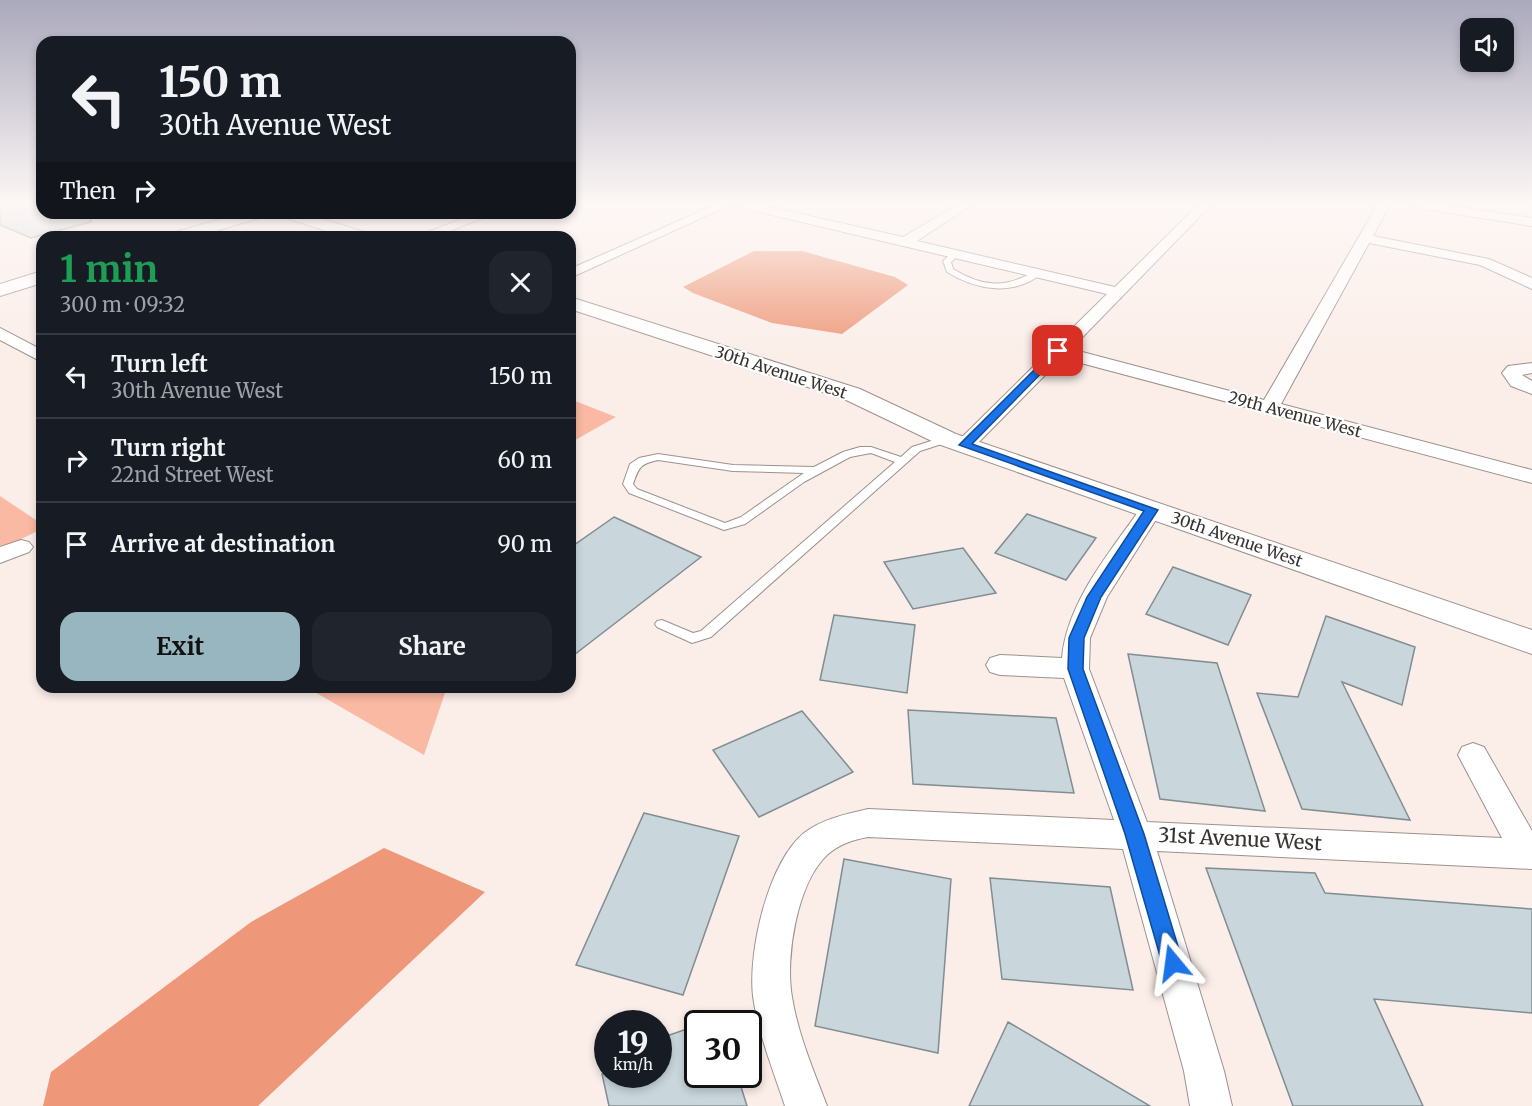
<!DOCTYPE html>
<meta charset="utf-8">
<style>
:root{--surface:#171b24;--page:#20242c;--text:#f1f3f6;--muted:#9ea1a6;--line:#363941;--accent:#97b6c0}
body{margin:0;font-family:Merriweather,serif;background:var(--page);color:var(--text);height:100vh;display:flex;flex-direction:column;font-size:22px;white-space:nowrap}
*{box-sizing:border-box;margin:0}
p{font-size:20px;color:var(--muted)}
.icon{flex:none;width:33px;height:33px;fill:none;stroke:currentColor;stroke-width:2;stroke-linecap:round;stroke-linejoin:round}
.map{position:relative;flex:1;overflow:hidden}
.panel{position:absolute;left:36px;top:231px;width:540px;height:462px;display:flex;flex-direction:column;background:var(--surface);border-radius:18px;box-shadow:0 3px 9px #0003}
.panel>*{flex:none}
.guide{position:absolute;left:36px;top:36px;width:540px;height:183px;border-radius:18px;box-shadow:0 3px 9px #0003;background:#171b24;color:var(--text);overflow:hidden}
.tools{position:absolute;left:1460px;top:18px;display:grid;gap:12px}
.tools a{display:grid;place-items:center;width:54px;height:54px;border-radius:12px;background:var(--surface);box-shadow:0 3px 9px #0003;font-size:30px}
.speed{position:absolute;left:594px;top:1010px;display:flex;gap:12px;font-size:30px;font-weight:700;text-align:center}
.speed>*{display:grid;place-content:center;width:78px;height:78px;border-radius:50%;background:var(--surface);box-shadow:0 3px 9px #0003;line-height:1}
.speed small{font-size:15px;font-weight:400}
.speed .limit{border:3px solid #111;border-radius:9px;background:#fff;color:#111}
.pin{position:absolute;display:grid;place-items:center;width:51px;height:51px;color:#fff;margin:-26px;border-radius:12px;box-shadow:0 3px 9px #0006}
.me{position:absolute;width:66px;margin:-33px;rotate:344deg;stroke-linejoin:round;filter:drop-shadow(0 0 4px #0008)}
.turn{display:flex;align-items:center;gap:21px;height:126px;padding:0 24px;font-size:27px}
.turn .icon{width:78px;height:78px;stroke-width:2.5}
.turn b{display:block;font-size:42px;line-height:51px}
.then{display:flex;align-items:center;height:57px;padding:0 24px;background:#0003;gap:12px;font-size:22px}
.round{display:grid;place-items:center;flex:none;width:63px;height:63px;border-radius:18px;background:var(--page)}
.summary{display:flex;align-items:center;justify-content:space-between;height:102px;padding:0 24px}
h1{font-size:36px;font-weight:700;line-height:45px;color:#1e9e55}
.cta{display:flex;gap:12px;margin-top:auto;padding:12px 24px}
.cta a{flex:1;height:69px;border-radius:18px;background:var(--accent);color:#111;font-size:24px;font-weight:700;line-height:69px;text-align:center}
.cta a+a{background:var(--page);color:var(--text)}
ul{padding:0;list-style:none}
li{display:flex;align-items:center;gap:18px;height:84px;padding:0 24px;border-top:2px solid var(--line)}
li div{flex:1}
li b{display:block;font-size:22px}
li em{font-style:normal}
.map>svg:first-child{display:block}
.green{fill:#fab9a2}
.water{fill:#ee9879}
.building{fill:#c9d6db;stroke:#818d91;stroke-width:1.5}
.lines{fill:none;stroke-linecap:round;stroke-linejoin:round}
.service-casing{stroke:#9d918d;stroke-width:2}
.minor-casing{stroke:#9d918d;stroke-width:2}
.tertiary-casing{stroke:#9d918d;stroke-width:2}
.service{fill:#fff;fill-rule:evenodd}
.minor{fill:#fff;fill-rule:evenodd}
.tertiary{fill:#fff;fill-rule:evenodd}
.route{fill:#1a73e8;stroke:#114b97;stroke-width:1.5}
.labels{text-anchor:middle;stroke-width:4.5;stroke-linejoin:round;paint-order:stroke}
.street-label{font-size:16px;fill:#373230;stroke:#fefefe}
.near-street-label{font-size:20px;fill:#373230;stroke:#fefefe}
</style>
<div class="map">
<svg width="1532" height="1106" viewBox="0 0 1532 1106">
<rect width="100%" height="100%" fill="#fbeee9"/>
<path class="green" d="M570,399L616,417L570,443Z
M0,496L42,524V529L0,549Z
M306,687H447L424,755Z"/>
<path class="water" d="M754,251H802L895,277L908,285L842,334L772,323L693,293L683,287Z
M384,848L485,892L258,1106H43L51,1072L251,922Z"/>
<path class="building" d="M0,204H42V213H90L91,222L31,238L0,225Z
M1027,514L1096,538L1066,580L995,553Z
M614,517L701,557L570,658V548Z
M963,548L996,593L913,609L884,562Z
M1173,567L1251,595L1228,645L1146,614Z
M834,615L915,625L907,693L820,680Z
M1326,616L1415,647L1402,705L1342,682L1410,820L1302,809L1257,693L1298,697Z
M1128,654L1217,663L1265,811L1160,799Z
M908,710L1056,718L1074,793L913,784Z
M802,711L853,772L759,817L713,750Z
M644,813L739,836L683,995L576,965Z
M844,859L951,879L938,1053L815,1026Z
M1206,868L1315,873L1325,893L1532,909V1013L1374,999L1423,1106H1293Z
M990,878L1110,887L1133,990L1002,979Z
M1008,1022L1150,1106H969Z
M698,1025V1074H737L747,1106H609L602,1074H658V1039Z"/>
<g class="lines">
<g class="service-casing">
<path id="service" d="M953,252L960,254L951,262L953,269C983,287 1005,289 1035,271L1042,273C1014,297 976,290 947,272L943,261Z
M947,436L952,439L951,441L920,451L711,637L692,643L657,627L655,624L657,621L662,620L693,633L701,631L895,462L871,453L850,457L804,482L745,524L724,530L629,493L623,484L630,464L639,458L658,454L733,465L814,467L843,452L860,447H871L901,457L912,447ZM658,460L733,471L804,473L741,517L725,523L637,489L633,484C639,467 640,464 658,460Z"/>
</g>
<g class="minor-casing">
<path id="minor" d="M717,204H732L570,278V269Z
M736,204H756L903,237L959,204H973L917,241L1115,287L1199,204H1212L1071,349L1264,400L1378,204H1390L1373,236L1489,259L1532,278V289L1480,265L1369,243L1281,404L1532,470V483L1062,358L972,449H958L955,445L958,441L1107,294L742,208Z
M1413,204H1440L1532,218V226L1419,208Z
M477,213H495L435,237H415Z
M0,328L42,350V362L0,340Z
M1532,363V373L1522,375L1532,381V394L1511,386L1502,373L1508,366Z
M1151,503L1159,505L1162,510L1107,597L1090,638L1089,669L1147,822L1502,838L1458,755L1462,747L1473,743L1484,747L1532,831V869L1157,851L1224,1071L1232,1106H1190L1184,1071L1123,849L868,837C853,840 839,844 827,855C797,883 785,958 792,997C798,1035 814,1071 827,1106H785C773,1070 758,1033 753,996C748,951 768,863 804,833C822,819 846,814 868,809L1114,820L1064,678L1000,675L990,672L986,665L990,658L1000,655L1062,658C1067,601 1111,551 1143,505Z
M21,540L29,542L33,547L29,552L0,563V547Z"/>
</g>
<g class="tertiary-casing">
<path id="tertiary" d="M242,213H268L266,216L196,237H169L172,233Z
M278,213H303L368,233L371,237H345L280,216Z
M42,271V283L0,296V284Z
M570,297L860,389L956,434L1532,630V654L938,444L844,399L570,309Z"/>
</g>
<use href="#service" class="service"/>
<use href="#minor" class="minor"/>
<use href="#tertiary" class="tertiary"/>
</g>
<linearGradient id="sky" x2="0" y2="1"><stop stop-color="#aaa9bc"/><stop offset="0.57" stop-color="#fdf7f5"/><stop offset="1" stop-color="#fdf7f5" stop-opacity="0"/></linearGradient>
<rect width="1532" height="358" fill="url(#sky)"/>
<path class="route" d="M1055,349L1063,351L972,444L1158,510L1101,597L1084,638L1083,669L1144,834L1183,963L1180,970L1173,973L1165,970L1162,963L1125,834L1068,669L1069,638L1087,597L1144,511L959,445Z"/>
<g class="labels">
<g class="street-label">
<text transform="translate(781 372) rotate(18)" y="6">30th Avenue West</text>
<text transform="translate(1295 414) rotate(15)" y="6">29th Avenue West</text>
<text transform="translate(1237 539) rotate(19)" y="6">30th Avenue West</text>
</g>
<g class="near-street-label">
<text transform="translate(1240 839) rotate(3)" y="7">31st Avenue West</text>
</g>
</g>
</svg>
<div class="tools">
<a><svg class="icon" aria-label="sound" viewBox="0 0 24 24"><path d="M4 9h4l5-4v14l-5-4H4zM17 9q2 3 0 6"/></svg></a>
</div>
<div class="speed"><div>19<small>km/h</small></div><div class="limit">30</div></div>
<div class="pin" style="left:1058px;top:351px;background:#d93025"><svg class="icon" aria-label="arrive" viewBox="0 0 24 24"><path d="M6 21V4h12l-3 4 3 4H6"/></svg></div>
<svg class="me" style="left:1173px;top:963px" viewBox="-20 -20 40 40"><path d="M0-17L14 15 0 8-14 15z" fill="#1a73e8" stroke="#fff" stroke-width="4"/></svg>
<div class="guide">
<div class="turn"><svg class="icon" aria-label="left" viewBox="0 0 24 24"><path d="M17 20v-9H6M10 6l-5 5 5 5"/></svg><div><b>150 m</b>30th Avenue West</div></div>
<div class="then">Then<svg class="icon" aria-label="right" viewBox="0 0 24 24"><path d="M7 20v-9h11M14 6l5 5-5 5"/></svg></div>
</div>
<section class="panel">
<div class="summary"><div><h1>1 min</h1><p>300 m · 09:32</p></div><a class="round"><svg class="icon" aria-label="close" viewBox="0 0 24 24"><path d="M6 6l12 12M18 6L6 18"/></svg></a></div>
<ul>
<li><svg class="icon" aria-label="left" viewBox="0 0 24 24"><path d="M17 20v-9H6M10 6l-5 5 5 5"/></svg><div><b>Turn left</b><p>30th Avenue West</p></div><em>150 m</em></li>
<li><svg class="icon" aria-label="right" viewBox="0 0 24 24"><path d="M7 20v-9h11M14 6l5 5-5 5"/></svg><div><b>Turn right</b><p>22nd Street West</p></div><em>60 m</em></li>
<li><svg class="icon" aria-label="arrive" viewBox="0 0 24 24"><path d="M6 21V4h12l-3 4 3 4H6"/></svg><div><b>Arrive at destination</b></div><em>90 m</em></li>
</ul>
<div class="cta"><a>Exit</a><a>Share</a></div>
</section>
</div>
